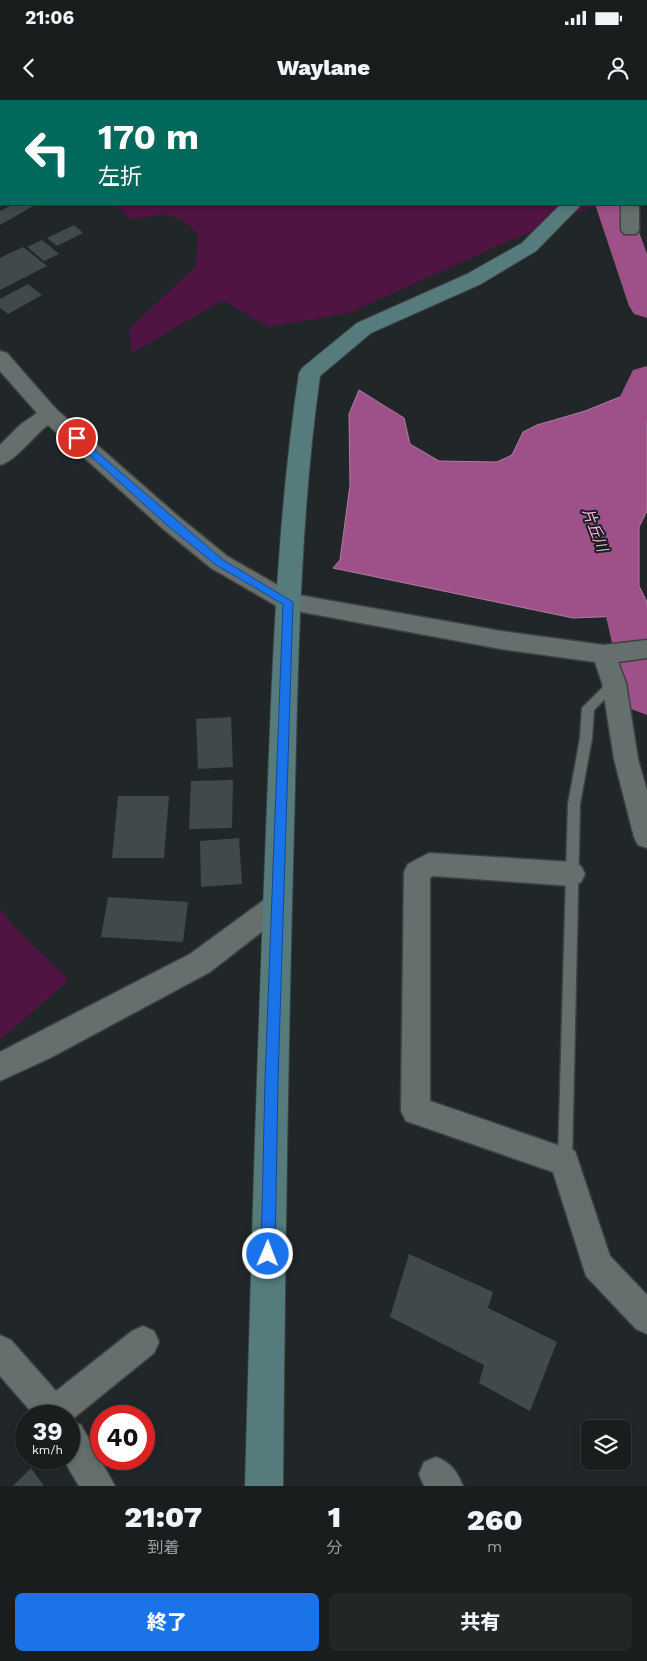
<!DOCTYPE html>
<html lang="ja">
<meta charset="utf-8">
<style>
:root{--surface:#191d1e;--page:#222627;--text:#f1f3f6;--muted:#9fa2a4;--line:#373b3c;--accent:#1a73e8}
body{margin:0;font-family:"Work Sans","Noto Sans JP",sans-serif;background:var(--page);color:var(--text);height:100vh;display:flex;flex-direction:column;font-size:19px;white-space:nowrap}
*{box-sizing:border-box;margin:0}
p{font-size:16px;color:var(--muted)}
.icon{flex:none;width:28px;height:28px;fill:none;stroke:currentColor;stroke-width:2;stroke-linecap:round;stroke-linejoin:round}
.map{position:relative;height:1386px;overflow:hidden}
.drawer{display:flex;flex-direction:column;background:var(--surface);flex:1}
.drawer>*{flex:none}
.top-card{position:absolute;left:0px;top:0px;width:648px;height:105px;box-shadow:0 2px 8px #0003,0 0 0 1px var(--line);background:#00695c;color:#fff;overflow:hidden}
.tools{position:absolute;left:581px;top:1320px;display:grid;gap:10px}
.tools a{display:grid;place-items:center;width:50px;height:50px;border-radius:8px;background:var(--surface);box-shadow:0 2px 8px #0003,0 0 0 1px var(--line);font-size:25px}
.speed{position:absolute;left:15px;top:1305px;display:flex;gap:10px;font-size:25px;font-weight:700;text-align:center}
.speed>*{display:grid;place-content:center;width:65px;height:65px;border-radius:50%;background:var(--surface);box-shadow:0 2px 8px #0003,0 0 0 1px var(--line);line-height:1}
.speed small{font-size:12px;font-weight:400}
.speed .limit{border:8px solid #d22;background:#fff;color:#111}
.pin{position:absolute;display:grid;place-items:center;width:42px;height:42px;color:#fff;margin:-21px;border:2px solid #fff;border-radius:50%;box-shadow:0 1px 5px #0007}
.me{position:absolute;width:55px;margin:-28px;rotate:1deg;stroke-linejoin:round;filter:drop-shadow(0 0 4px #0008)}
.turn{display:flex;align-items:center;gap:18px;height:105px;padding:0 15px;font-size:22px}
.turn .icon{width:65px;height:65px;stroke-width:2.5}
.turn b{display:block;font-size:35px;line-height:42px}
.eta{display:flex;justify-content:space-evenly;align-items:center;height:85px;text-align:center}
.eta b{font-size:30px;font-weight:800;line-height:35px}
.action{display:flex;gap:10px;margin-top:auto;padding:10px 15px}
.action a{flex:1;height:58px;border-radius:8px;background:var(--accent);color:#fff;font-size:20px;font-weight:800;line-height:58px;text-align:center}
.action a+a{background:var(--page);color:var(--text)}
.status{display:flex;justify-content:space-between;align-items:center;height:35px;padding:0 25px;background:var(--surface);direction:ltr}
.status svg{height:14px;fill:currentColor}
header{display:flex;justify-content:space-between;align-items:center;height:65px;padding:0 15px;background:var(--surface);font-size:22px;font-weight:800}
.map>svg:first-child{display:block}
.green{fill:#4f1441}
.water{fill:#9e5188;stroke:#b07ca2}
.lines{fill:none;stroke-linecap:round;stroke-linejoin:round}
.river{fill:#9e5188;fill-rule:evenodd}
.building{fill:#42494a}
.lane-casing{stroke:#3c4242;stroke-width:3}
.street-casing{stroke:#3c4242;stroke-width:3}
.secondary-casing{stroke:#3c4242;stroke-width:2}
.lane{fill:#666e6e;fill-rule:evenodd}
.street{fill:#666e6e;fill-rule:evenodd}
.secondary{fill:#567b7d;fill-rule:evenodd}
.route{fill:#1a73e8;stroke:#114b97}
.labels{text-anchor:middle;stroke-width:4;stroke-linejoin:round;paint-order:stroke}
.water-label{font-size:15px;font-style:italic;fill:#f6b6e1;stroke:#181e1e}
</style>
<div class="status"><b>21:06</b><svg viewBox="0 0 49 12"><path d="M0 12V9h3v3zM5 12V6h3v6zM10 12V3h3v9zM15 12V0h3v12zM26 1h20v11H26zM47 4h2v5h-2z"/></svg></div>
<header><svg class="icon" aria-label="back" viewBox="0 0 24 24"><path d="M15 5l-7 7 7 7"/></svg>Waylane<svg class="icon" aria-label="person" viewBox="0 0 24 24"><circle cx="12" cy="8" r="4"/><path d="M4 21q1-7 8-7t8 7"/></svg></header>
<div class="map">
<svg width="647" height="1386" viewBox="0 0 647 1386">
<rect width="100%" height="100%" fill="#212728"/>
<path class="green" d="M97,0H425L428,1H97Z
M115,104H600L511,140L349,213L268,227L223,200L132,253L129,229L196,166L198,135C177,108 161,116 130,119Z
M0,808L14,827L69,880L0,940Z"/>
<path class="water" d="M647,286V411L639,427V486L647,502V515L573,518L333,468L340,460L350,385L349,314L359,290L404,318L410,344L439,361L497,362L512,355L523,332L537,325L585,311Z"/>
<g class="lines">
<path class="river" d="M560,0H592L593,1H561Z
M595,104H629L647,154V218L634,214L629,206Z
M647,266V321L624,355L610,359L596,355L590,345L614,309L633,270Z
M604,438L619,443L647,507V615L631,609L624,596L605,512L583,454L589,443Z"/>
</g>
<path class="building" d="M14,104H37L0,125V111Z
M74,125L83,133L57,146L47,138Z
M42,140L59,154L44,161L27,147Z
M23,147L47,166L0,190V158Z
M28,184L42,195L8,214L0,208V199Z
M231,617L233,667L198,669L196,619Z
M233,680L232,728L189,729L191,681Z
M118,696H169L164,758H112Z
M239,738L242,784L201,787L200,741Z
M108,797L188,802L183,842L101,837Z
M409,1154L493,1192L488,1208L557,1242L530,1311L479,1283L484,1265L390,1217Z
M31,1368L44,1386H13Z"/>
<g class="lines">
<g class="lane-casing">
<path id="lane" d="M614,578L620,583L618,586L594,610L592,638L580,704L572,1061L570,1066L565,1068L560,1066L558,1061L568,704L580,638L582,608L610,580Z"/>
</g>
<g class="street-casing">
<path id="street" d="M646,36H647V46H646Z
M621,104H639V130L636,134H624L621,130Z
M0,251L7,253L56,309L178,416L227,456L293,494L501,531L604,545L647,540V558L618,562L626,583L638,659L647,691V748L638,745L634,737L614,659L602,583L595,562L501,549L280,508L211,468L162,428L48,325C34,335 16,361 0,365V345L20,325L37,313L0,271Z
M429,753L572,762L581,766L585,774L581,782L572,786L433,776L430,778V1001L575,1051L610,1156L647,1195V1234L636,1229L586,1176L553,1072L406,1021L401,1011L404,772L408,764Z
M277,793L286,797L290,805L286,813L210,872L50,958L0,981V952L190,854L268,797Z
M143,1226L154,1231L159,1242L154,1253L70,1321L81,1325L115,1386H79L63,1359H69V1316H35L0,1276V1235L11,1240L56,1291L132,1231Z
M436,1357C451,1363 457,1371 463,1386H424L419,1374L424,1362Z"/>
</g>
<g class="secondary-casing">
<path id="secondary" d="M647,21V32H646V21Z
M561,104H582L536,151L481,184L371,233L320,276C299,426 298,576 294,727C288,947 285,1166 283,1386H245C251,1168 257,949 266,731C272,578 276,425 299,273L302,268L357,223L467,174L522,143Z"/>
</g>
<use href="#lane" class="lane"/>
<use href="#street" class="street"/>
<use href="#secondary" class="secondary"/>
</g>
<path class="route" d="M77,335L223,460L293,502L278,980L275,1154L273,1159L268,1161L263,1159L261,1154L265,980L283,504L216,465L167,425L74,341L72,338Z"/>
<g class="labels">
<g class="water-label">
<text transform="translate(595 430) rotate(69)" y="5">片丘川</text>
</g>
</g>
</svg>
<div class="tools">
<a><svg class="icon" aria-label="layers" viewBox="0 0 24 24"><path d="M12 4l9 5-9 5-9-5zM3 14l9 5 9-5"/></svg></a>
</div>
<div class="speed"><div>39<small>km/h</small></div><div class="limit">40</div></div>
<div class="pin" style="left:77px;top:338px;background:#d93025"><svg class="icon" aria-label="arrive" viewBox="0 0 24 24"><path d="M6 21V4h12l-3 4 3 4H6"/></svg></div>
<svg class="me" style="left:268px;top:1154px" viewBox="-20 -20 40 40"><circle r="17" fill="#1a73e8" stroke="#fff" stroke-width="3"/><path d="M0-11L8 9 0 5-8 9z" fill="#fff"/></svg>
<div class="top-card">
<div class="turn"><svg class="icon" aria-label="left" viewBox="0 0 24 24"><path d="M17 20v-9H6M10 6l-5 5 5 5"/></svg><div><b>170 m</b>左折</div></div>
</div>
</div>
<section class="drawer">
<div class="eta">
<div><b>21:07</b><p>到着</p></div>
<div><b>1</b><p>分</p></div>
<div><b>260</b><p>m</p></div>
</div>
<div class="action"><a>終了</a><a>共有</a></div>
</section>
